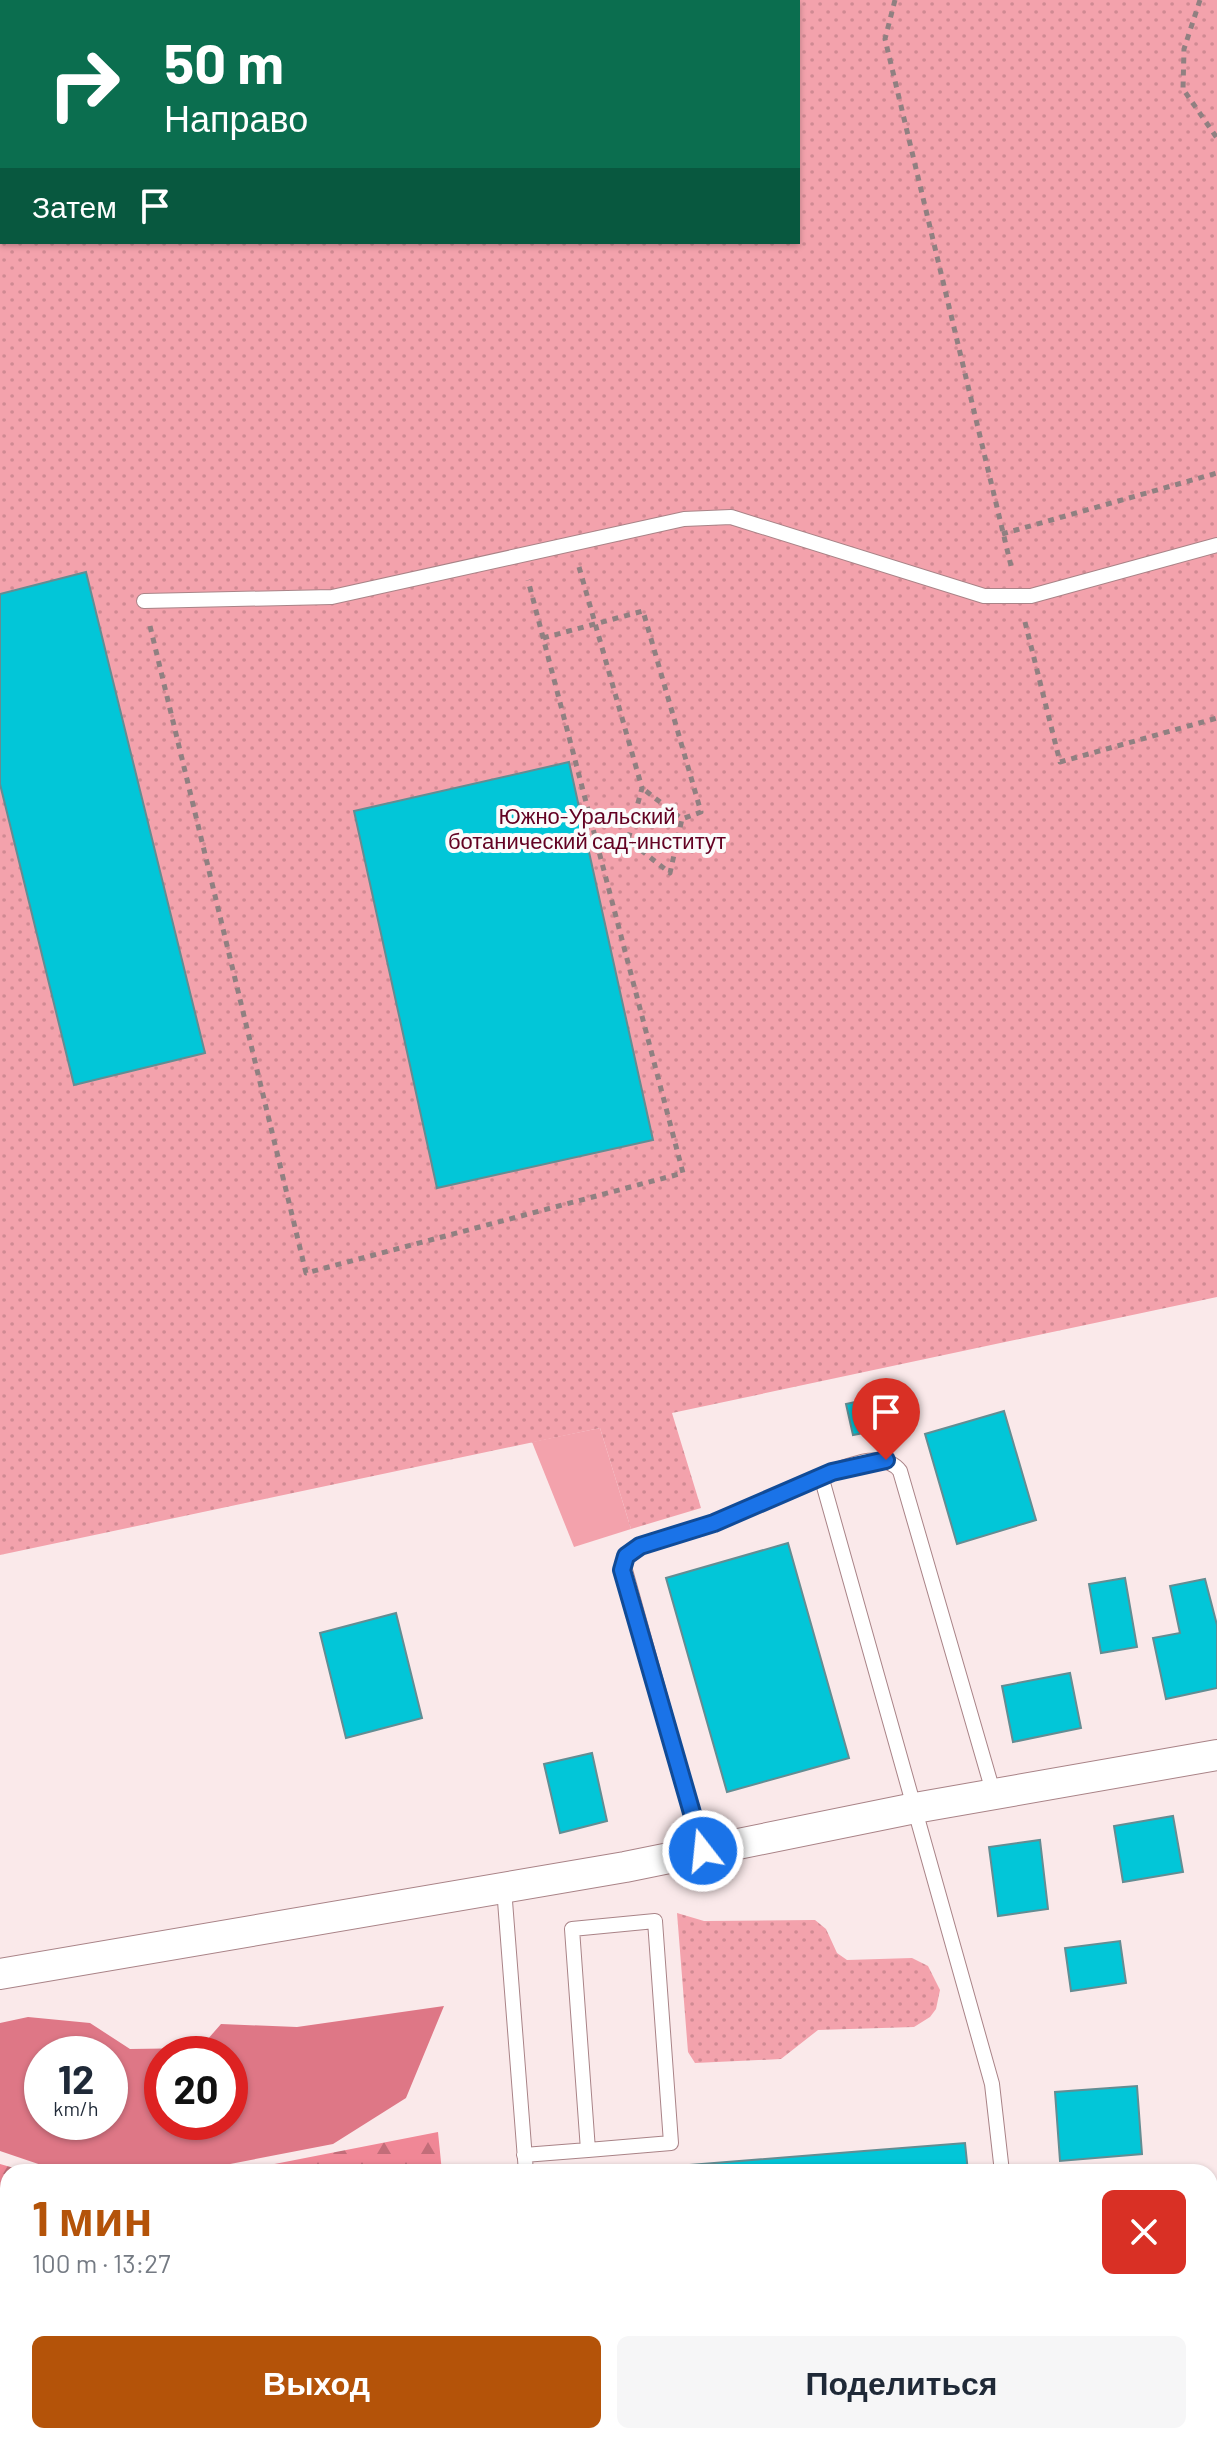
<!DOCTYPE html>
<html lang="ru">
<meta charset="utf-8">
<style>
:root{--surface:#fff;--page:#f6f6f7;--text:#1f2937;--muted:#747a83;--accent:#b45309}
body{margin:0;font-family:Barlow,sans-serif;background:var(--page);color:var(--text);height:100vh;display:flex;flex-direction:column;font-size:30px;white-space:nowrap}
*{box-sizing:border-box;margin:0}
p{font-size:26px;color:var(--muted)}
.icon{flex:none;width:44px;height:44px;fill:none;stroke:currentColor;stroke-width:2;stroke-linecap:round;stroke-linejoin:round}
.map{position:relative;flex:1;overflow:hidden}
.side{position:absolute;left:0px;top:2164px;width:1218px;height:280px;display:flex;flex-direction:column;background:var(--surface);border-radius:24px 24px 0 0;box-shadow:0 2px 6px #0004}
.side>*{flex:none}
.hud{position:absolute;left:0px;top:0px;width:800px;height:244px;box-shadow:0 2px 6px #0004;background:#0b6e4f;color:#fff;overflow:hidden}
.speed{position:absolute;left:24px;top:2036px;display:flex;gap:16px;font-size:40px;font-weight:700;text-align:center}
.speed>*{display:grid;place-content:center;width:104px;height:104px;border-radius:50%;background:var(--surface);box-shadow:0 2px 6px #0004;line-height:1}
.speed small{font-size:20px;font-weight:400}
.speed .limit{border:12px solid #d22;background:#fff;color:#111}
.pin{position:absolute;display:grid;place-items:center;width:68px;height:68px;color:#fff;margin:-82px -34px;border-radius:50% 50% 50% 0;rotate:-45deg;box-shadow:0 0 8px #0007}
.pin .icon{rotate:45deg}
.me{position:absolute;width:88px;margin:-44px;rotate:344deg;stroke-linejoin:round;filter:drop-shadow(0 0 6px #0008)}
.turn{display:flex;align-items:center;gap:28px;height:168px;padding:0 32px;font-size:36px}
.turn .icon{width:104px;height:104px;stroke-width:2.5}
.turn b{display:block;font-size:56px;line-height:68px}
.then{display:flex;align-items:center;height:76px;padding:0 32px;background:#0003;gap:16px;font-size:30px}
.round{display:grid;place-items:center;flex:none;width:84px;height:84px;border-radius:12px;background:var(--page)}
.summary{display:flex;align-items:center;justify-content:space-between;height:136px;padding:0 32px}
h1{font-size:48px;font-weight:700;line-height:60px;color:var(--accent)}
.action{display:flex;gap:16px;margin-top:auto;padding:16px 32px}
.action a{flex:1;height:92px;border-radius:12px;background:var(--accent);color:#fff;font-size:32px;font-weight:700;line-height:92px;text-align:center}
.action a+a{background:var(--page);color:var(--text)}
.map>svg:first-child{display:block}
.grass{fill:#f3a2ac}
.forest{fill:url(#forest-firs)}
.park{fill:url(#park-dots);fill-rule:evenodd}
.water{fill:#de7786;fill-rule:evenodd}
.building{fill:#02c6d8;stroke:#638d93;stroke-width:2}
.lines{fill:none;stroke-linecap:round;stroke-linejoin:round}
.service-casing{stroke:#a98387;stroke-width:16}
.minor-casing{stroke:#a98387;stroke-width:32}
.secondary-casing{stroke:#a98387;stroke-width:44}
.path{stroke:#908081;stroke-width:5;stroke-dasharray:6 6;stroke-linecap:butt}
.service{stroke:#fff;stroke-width:14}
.minor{stroke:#fff;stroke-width:30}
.secondary{stroke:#f6ccd4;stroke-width:42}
.route-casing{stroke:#114b97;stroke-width:20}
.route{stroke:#1a73e8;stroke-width:14}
.labels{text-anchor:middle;stroke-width:8;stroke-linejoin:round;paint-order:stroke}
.park-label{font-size:22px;fill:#630122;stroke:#fbfbfb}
</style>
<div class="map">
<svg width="1217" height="2444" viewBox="0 0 1217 2444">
<defs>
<pattern id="forest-firs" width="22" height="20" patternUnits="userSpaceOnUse" patternTransform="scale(2)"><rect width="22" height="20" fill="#f08796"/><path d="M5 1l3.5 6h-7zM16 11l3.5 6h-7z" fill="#c26d79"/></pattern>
<pattern id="park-dots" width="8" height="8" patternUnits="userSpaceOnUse" patternTransform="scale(2)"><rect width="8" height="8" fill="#f3a2ac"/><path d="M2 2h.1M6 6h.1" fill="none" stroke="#d08a93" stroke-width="1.8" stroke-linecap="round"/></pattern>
</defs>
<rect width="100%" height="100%" fill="#fae9ea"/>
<path class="grass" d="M600,1428L631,1529L574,1547L532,1442Z"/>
<path class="forest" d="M438,2132L442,2172H234Z
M0,2164L28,2172H8V2381L0,2382Z"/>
<path class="park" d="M0,0H1217V1297L672,1413L701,1508L631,1529L600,1428L0,1555ZM2,2H798V242H2Z
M677,1913L704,1921L815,1920L826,1929L837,1953L847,1960L912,1958L928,1966L940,1990L936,2009L930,2017L914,2027L818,2030L781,2059L695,2063L688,2052Z"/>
<path class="water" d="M444,2006L406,2098L333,2144L225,2165L56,2170L0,2151V2023L28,2017L90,2023L130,2049L200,2048L221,2024L297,2027ZM42,2054H110V2122H42ZM162,2054H230V2122H162Z"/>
<path class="building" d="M86,572L205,1053L74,1085L0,784V594Z
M569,762L653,1140L437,1188L354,811Z
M878,1397L884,1429L853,1435L846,1404Z
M1004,1411L1036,1520L957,1544L925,1434Z
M788,1543L849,1758L727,1792L666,1578Z
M1125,1578L1137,1647L1101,1653L1089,1584Z
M1205,1579L1217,1625V1688L1166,1699L1153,1638L1180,1633L1170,1586Z
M396,1613L422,1718L346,1738L320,1633Z
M1070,1673L1081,1728L1013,1742L1002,1686Z
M592,1753L607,1821L560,1833L544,1764Z
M1173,1816L1183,1872L1123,1882L1114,1826Z
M1040,1840L1048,1909L998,1916L989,1847Z
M1120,1941L1126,1983L1071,1991L1065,1948Z
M1137,2086L1142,2154L1060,2161L1055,2092Z
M965,2143L968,2172H602L864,2151Z"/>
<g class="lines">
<g class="service-casing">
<path id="service" d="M144,601L332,597L684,519L731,517L984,596H1031L1217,545
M994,1795L900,1471C882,1448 844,1468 821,1476L992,2084L1002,2172
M703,1851L623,1563L631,1551L640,1546L714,1523L821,1476
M504,1888L526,2172
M524,2155L588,2150L572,1929L655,1921L671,2143L588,2150
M873,2436L874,2444
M1060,2436L1062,2444"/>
</g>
<g class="minor-casing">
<path id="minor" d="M0,1974L625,1867L915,1808L1217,1755"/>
</g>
<g class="secondary-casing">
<path id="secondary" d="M1210,2381L1217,2380
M416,2444L515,2436"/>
</g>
<path class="path" d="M895,0L885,39L1012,570
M1200,0L1184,49L1183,89L1217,138
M1002,534L1217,473
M579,567L642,788L628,840L670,873L682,819L642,788
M1025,622L1060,762L1217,718
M150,626L306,1273L683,1173L528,580
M543,638L643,611L701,812L682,819
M599,850L628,840
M0,2401H3L5,2444
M1167,2444L1217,2440"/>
<use href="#service" class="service"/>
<use href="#minor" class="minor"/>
<use href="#secondary" class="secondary"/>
</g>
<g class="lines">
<g class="route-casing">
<path id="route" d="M703,1851L622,1570L626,1556L640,1546L714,1523L832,1472L886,1460"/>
</g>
<use href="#route" class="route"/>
</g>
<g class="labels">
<g class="park-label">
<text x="587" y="824">Южно-Уральский<tspan x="587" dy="25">ботанический сад-институт</tspan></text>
</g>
</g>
</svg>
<div class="speed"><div>12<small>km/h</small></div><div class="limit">20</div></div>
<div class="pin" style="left:886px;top:1460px;background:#d93025"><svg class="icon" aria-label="arrive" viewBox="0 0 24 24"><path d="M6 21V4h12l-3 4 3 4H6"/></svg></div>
<svg class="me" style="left:703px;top:1851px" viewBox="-20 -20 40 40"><circle r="17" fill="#1a73e8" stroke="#fff" stroke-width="3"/><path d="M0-11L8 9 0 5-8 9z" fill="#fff"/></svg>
<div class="hud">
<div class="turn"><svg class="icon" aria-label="right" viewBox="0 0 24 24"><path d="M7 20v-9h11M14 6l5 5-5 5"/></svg><div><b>50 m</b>Направо</div></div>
<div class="then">Затем<svg class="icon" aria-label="arrive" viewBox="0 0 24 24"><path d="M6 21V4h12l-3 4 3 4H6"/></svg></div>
</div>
<section class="side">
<div class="summary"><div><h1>1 мин</h1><p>100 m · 13:27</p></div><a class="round" style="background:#d93025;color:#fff"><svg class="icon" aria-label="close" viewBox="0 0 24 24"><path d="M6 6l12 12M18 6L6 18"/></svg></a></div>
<div class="action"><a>Выход</a><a>Поделиться</a></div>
</section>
</div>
